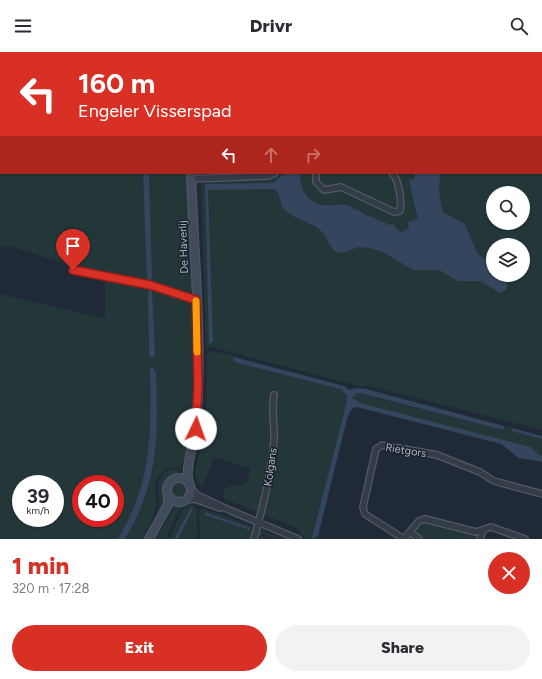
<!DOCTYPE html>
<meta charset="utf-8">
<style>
:root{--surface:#fff;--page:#f2f2f3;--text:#2b2b33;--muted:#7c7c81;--accent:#d93025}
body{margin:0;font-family:Figtree,sans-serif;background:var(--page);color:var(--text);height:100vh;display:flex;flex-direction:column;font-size:15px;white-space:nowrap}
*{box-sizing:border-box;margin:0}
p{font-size:13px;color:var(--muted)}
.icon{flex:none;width:22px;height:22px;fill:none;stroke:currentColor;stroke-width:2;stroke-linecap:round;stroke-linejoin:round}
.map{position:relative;height:487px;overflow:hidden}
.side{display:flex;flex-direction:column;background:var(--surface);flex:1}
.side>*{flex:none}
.guide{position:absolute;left:0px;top:0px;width:542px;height:122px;box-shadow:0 1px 3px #0004;background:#d93025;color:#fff;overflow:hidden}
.tools{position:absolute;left:486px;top:134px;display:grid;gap:8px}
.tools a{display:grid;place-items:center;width:44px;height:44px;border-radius:50%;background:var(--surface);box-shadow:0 1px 3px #0004;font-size:20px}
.speed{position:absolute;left:12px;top:423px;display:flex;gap:8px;font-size:20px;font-weight:700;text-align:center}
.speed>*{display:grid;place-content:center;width:52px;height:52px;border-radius:50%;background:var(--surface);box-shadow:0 1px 3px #0004;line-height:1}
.speed small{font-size:10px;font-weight:400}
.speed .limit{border:6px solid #d22;background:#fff;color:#111}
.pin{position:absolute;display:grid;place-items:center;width:34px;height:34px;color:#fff;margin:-41px -17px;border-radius:50% 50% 50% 0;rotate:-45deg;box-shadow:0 0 4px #0007}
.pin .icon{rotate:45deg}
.me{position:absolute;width:44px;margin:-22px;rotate:3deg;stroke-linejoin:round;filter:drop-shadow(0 0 3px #0008)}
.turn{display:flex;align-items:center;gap:14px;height:84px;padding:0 12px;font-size:18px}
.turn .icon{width:52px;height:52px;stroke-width:2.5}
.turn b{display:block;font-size:28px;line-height:34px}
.lanes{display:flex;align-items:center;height:38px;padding:0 12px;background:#0003;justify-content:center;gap:20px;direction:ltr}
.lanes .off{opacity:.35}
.round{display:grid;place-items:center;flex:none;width:42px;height:42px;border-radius:21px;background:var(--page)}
.summary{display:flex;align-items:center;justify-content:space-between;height:68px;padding:0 12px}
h1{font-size:24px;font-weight:800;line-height:30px;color:var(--accent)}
.button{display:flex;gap:8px;margin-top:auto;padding:8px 12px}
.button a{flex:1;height:46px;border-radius:24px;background:var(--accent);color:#fff;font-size:16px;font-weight:800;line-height:46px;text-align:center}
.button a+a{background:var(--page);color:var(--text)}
header{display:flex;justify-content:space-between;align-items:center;height:52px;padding:0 12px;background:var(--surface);font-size:18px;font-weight:800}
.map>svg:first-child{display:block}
.green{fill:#233739;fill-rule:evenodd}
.water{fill:#34455e}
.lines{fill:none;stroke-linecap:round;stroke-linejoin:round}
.stream{stroke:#34455e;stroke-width:1.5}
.street-casing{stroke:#515a65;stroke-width:8}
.secondary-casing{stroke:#515a65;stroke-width:10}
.street{stroke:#343c48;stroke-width:5.5}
.secondary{stroke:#424b5b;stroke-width:8}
.route-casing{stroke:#8d1f18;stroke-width:10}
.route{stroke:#d93025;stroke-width:7}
.slow{stroke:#f59e0b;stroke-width:7}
.labels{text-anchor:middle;stroke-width:3;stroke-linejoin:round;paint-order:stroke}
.street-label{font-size:11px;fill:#aeb7c4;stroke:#19212c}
</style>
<header><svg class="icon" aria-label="menu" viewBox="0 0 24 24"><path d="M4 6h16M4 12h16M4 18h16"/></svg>Drivr<svg class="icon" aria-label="search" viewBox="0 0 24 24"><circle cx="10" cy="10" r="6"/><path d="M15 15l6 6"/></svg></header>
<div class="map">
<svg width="542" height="487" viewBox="0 0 542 487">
<rect width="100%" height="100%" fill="#202a37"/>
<path class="green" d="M0,0H128L1,1V121H143L147,228C121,225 88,225 65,212L10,194H6L0,196Z
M335,0H542V378L369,334H359L211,295H206L201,128H207V121H541V1ZM493,141H523V171H493ZM493,193H523V223H493Z
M149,121H189L193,238L187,242L151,231Z
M105,228L151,235L188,248L193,252C195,289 198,329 193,365C191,383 186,399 181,416C168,413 155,422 155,436C155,443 157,450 155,458C153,468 147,478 142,487H125C162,426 158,384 155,316L151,315C148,335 151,358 151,379C150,418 137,454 118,487H0V242L105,267ZM149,237L152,238L155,299L153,305L149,304V300L148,240ZM21,432H55V466H21ZM81,432H115V466H81Z
M207,299L229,302L234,305L233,306L340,337L347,343V349L312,485L313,487H306L297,476L223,446L225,437L231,434L243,433L248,429L250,416L214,405L202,436L196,427L195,421L206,362Z
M357,341L499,377H504V374L512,376L511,379L542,387V404L538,403L531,395L360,351L352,346Z
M173,417L181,418L166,431L165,437L167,445L157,468L153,471C156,464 158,459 159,452C160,437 153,422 173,417Z
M172 438a8 8 0 1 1 16 0a8 8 0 1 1-16 0Z
M190,449H195L194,451C178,449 172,475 166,487H156L175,454Z
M191,453L195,455L197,458V487H178L192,459L190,456L174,487H168L184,456Z
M202,456L254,475L252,487H200L199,459ZM206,460L249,476L250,478L205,463Z
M426,469L476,483L479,486L425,487L416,479Z
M260,477L282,487H275L263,482L262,484L269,487H256L258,478Z"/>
<path class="water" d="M541,44L542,46V122L537,121H541Z
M143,121H149L152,227L149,231L147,228Z
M284,121H301C298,136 309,152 324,153C333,154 340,152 349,153V155H352L357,159V157L367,164L368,162L370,165H373L375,167L386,171L388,173L393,172L398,178L402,180L409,176L408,170L418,167L409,129L415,126L414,121H440L439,139L442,157L444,161L465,172L477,201L493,214V223H504L507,230V237L500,241L480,229H458L439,218H413L385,201L370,196L358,195L346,200L338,201C329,196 328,186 321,179C310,168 293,168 283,156C279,149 281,140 274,137L208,138L213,290L209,292L205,132L273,131Z
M151,236L152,238L155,299V304L152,305L149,304V300L148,240Z
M234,305L344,334L349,338L357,336L366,337L504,374V377H499L360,341H357L352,346L360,351L531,395L538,402L542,404V410L519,406L501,392L357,355L353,356L348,363L318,484L313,487L312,485L347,349V343L340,337L234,310L233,308Z
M153,315L156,320C158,384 160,429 125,487H118C152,429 151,385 150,320V316Z
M512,376L542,384V387L511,379Z
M191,455L192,459L178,487H174Z
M205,460L250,476V478L205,463Z"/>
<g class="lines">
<path class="stream" d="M202,0V1"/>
<g class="street-casing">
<path id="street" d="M316,121V130L324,138L341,135L394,160L400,159C402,150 399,127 392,121
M191,127L268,124L275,121
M73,218L150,233L196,248
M191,436L197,443L229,458L298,487
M186,448L195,447L220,456
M410,480L419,487
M254,487C263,455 271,423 274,389C275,373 271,358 274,343
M404,487L365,462L363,455L376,397L382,393L437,403L480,420L494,429L542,442
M404,487L419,469L425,467L476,480L491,475L525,487
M480,487L483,478"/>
</g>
<g class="secondary-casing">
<path id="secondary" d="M188,0V1
M167 438a12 12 0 1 1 24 0a12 12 0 1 1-24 0Z
M189,430C184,418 194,391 196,376C203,292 194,206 191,121
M149,487L168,453V443"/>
</g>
<use href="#street" class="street"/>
<use href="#secondary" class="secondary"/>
</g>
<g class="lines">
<g class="route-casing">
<path id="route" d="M73,218L150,233L196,248L198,332L196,377"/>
</g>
<use href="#route" class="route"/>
<path class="slow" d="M196,249L197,300"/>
</g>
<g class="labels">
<g class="street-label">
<text transform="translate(183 195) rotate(-92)" y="4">De Haverlij</text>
<text transform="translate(406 398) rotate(9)" y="4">Rietgors</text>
<text transform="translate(270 415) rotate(-82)" y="4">Kolgans</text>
</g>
</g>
</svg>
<div class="tools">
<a><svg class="icon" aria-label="search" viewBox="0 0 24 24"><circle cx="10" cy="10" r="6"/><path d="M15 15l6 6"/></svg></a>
<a><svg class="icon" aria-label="layers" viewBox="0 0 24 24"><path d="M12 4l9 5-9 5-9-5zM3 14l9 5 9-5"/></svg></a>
</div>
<div class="speed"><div>39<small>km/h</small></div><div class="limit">40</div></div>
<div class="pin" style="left:73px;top:218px;background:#d93025"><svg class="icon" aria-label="arrive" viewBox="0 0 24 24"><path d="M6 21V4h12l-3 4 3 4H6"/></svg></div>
<svg class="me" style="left:196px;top:377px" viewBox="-20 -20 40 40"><circle r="19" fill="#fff"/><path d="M0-13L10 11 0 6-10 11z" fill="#d93025"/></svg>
<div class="guide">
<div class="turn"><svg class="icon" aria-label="left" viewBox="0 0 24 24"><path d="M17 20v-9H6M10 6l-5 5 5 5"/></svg><div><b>160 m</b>Engeler Visserspad</div></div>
<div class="lanes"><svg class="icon" aria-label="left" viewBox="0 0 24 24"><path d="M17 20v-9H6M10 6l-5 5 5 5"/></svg><svg class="icon off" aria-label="ahead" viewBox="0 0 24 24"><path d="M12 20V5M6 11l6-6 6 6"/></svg><svg class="icon off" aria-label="right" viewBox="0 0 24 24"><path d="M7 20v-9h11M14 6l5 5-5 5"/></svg></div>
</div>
</div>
<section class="side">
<div class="summary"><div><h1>1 min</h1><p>320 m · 17:28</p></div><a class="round" style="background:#d93025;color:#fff"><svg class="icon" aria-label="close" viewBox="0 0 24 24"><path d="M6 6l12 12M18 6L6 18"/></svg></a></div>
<div class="button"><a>Exit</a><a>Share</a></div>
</section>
